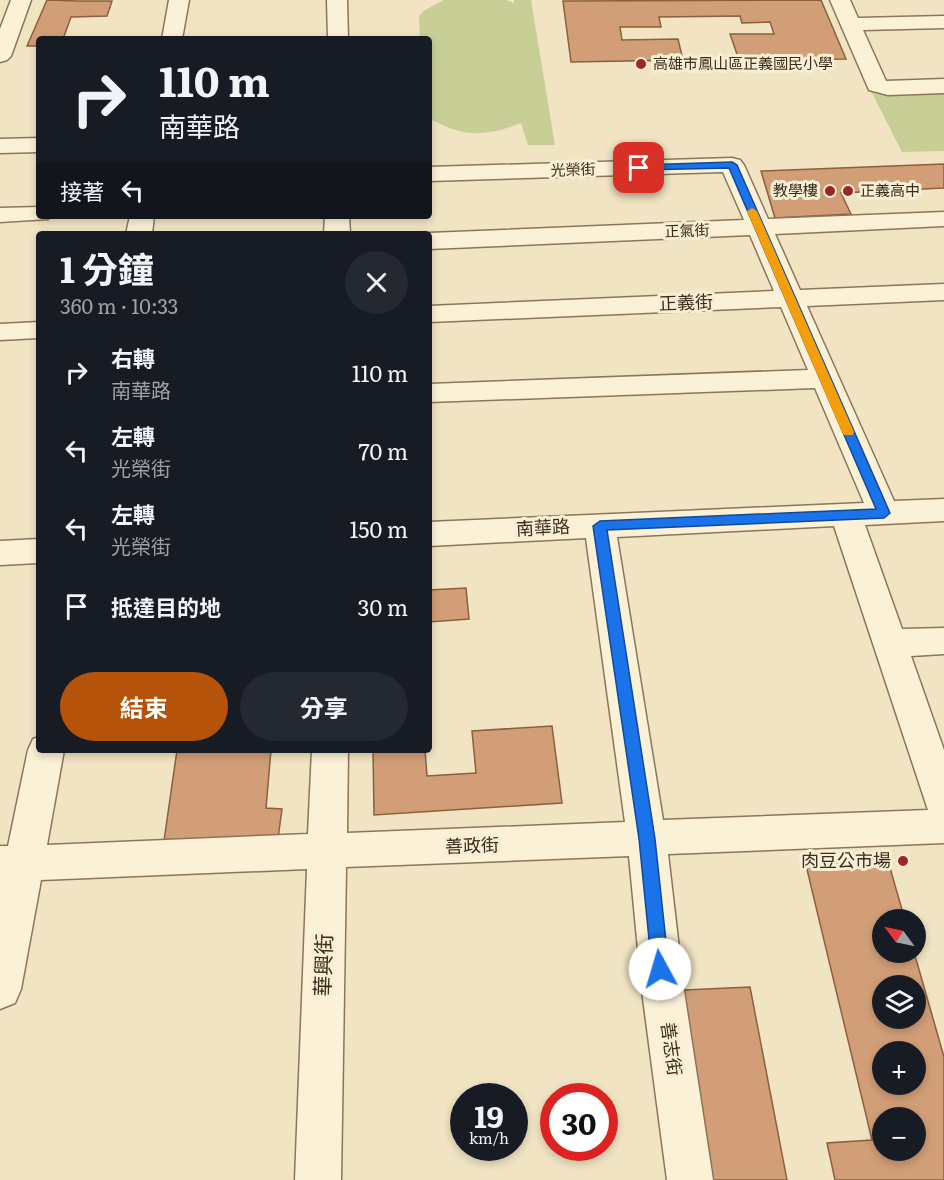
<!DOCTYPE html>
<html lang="zh-TW">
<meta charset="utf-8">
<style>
:root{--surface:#171b24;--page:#242831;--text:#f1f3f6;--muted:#9ea1a6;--accent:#b45309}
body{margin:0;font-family:Literata,"Noto Sans TC",serif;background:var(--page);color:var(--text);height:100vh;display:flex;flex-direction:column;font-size:22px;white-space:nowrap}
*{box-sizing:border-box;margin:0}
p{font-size:20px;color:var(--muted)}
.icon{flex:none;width:33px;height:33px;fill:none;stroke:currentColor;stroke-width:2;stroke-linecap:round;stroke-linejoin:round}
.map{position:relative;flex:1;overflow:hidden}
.details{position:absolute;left:36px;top:231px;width:396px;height:522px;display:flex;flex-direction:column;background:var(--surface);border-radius:6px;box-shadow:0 3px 9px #0003}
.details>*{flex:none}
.banner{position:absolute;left:36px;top:36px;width:396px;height:183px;border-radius:6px;box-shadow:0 3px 9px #0003;background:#171b24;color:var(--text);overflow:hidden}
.needle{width:39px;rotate:303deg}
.tools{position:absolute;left:872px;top:909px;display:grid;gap:12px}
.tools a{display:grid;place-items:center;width:54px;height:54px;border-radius:50%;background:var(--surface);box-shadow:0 3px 9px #0003;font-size:30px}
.speed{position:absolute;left:450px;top:1083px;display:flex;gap:12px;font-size:30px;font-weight:700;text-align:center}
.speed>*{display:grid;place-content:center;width:78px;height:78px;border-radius:50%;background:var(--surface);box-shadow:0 3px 9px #0003;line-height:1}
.speed small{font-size:15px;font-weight:400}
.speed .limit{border:9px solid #d22;background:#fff;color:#111}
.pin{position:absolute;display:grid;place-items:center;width:51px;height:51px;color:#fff;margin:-26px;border-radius:12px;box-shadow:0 3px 9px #0006}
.me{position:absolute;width:66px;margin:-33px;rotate:354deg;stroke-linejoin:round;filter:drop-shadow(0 0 4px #0008)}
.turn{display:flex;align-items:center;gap:21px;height:126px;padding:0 24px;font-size:27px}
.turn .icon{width:78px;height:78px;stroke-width:2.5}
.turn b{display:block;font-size:42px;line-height:51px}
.then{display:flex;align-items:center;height:57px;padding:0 24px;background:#0003;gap:12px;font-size:22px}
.round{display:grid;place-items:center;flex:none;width:63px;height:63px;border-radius:32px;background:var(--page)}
.head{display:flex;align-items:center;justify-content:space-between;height:102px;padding:0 24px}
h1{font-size:36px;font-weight:700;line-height:45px}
.action{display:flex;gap:12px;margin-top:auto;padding:12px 24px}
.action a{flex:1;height:69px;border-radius:36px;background:var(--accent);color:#fff;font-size:24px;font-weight:700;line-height:69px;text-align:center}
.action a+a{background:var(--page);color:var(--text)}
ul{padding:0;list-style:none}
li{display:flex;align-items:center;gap:18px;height:78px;padding:0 24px}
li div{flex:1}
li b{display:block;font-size:22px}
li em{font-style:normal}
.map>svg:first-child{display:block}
.green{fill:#c7cf96}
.building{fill:#d19e77;stroke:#8c5f3d;stroke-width:1.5;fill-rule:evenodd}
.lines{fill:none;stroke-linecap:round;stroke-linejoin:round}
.minor-casing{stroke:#8c7559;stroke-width:3}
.minor{fill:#fbf1d7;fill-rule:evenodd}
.route{fill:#1a73e8;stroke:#114b97;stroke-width:1.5}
.slow{fill:#f59e0b}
.poi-dot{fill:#9e2725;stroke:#f7eed3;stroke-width:2}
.labels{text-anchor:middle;stroke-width:6;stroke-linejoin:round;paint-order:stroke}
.far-poi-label{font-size:15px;fill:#3b2d1e;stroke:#f7eed3;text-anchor:start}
.far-street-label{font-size:15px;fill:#3b2d1e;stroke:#f7eed3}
.street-label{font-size:18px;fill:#3b2d1e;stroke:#f7eed3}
.poi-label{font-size:18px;fill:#3b2d1e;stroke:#f7eed3;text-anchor:end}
.near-street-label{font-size:21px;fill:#3b2d1e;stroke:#f7eed3}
</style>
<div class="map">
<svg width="944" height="1180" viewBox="0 0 944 1180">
<rect width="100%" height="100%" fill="#f0e4c3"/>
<path class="green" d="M444,0H506L514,3V0H531L555,145H528L521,123C486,137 463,138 429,118V39H420L419,16L425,10Z
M944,89V151L902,152L871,91Z"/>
<path class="building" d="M47,0L77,1H112L107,16L71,17L63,39H39V46H27Z
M821,0L846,59L739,60L730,34H774L770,22L742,23L740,16L659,17L661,27H620L622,40L678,39L683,60L571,62L563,1Z
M944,164V188L841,193L851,214L775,218L761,171Z
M466,588L469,619L429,622V590Z
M552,726L562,803L374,815L373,750H425L427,776L476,773L472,731Z
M177,750H271L266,808L282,809L277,846L163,848Z
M886,854L905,920H882V952H914L944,1057V1180H835L827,1143L872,1140L804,857ZM882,986H915V1018H882ZM882,1052H915V1084H882ZM882,1118H915V1150H882Z
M750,987L787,1180H690L663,991Z"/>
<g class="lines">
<g class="minor-casing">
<path id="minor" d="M11,0H31L11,56L7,60L0,62V29Z
M169,0H189L182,39H162Z
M327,0H347L348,39H328Z
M830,0H850L858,18L944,16V28L863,30L886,81L944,79V93L888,95L869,90Z
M39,138V152L0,153V139Z
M732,158L740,160L744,165L768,219L944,212V226L775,234L800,290L944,284V300L807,306L894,501L944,499V521L865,525L902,629L944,628V654L911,656L944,750V843L668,854L684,991L713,1180H667L642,991L629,856L346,867L341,1180H295L307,869L41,880L21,989L15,1003L0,1009V846H8L28,750L33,739L39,737V750H64L47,845L308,834L312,750H348L347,833L625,822L586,538L429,546V522L864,503L815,388L429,402V384L808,370L781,307L429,322V306L774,291L750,235L429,249V234H427L429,233L744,220L723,172L429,181V167ZM834,526L928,810L663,820L617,537Z
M39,207V216H50L48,219L0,222V208Z
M130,216H154L152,234H126Z
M325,216H349L350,234H324Z
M39,322V338L0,340V324Z
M39,539V563L0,565V541Z"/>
</g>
<use href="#minor" class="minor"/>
</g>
<path class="route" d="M732,162L737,165L890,513L884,518L607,530L655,839L669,969L666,975L660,977L654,975L652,969L639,839L593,526L600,521L876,509L729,168L639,170L634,168L639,165Z"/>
<path class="slow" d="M752,208L757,211L854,432L853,435H844L842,432L747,211Z"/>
<g class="poi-dot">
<circle cx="641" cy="64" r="6"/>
<circle cx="830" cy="191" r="6"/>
<circle cx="848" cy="191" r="6"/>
<circle cx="903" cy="861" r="6"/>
</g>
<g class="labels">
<g class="far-poi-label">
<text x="653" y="69">高雄市鳳山區正義國民小學</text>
<text x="818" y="196" text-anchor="end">教學樓</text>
<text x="860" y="196">正義高中</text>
</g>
<g class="far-street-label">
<text transform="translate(573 170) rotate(-2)" y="5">光榮街</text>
<text transform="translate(687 231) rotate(-2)" y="5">正氣街</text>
</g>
<g class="street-label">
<text transform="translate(686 303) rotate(-2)" y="6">正義街</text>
<text transform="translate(543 528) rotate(-3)" y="6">南華路</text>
<text transform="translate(472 846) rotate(-2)" y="6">善政街</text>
<text transform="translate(671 1049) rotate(82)" y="6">善志街</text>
</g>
<g class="poi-label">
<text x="891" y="867">肉豆公市場</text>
</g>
<g class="near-street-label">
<text transform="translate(324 965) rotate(-88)" y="7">華興街</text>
</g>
</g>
</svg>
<div class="tools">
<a><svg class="needle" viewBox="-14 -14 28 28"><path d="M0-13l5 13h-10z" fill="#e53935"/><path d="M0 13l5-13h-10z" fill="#9ea1a6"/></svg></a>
<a><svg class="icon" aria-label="layers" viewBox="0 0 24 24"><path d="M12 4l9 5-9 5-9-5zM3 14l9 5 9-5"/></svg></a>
<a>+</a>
<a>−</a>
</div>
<div class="speed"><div>19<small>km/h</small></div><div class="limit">30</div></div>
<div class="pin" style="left:639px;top:168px;background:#d93025"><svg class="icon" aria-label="arrive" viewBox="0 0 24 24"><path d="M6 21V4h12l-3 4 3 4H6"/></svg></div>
<svg class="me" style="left:660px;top:969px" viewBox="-20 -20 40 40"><circle r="19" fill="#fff"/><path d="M0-13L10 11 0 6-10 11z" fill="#1a73e8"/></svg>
<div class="banner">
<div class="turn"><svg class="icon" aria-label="right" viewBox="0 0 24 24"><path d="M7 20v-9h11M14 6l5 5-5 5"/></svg><div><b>110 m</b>南華路</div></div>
<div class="then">接著<svg class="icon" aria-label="left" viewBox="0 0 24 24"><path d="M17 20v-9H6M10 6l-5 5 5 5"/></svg></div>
</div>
<section class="details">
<div class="head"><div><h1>1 分鐘</h1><p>360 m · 10:33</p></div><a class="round"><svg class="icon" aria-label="close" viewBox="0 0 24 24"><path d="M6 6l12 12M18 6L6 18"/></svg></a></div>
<ul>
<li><svg class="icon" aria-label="right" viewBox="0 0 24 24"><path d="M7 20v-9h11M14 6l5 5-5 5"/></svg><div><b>右轉</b><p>南華路</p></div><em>110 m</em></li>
<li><svg class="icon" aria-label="left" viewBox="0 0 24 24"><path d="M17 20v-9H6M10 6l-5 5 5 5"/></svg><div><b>左轉</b><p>光榮街</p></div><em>70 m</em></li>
<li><svg class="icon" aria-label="left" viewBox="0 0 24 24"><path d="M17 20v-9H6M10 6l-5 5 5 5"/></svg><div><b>左轉</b><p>光榮街</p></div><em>150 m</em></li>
<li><svg class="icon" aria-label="arrive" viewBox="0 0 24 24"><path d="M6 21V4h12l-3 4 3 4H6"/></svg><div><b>抵達目的地</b></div><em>30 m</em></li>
</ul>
<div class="action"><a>結束</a><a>分享</a></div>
</section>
</div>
